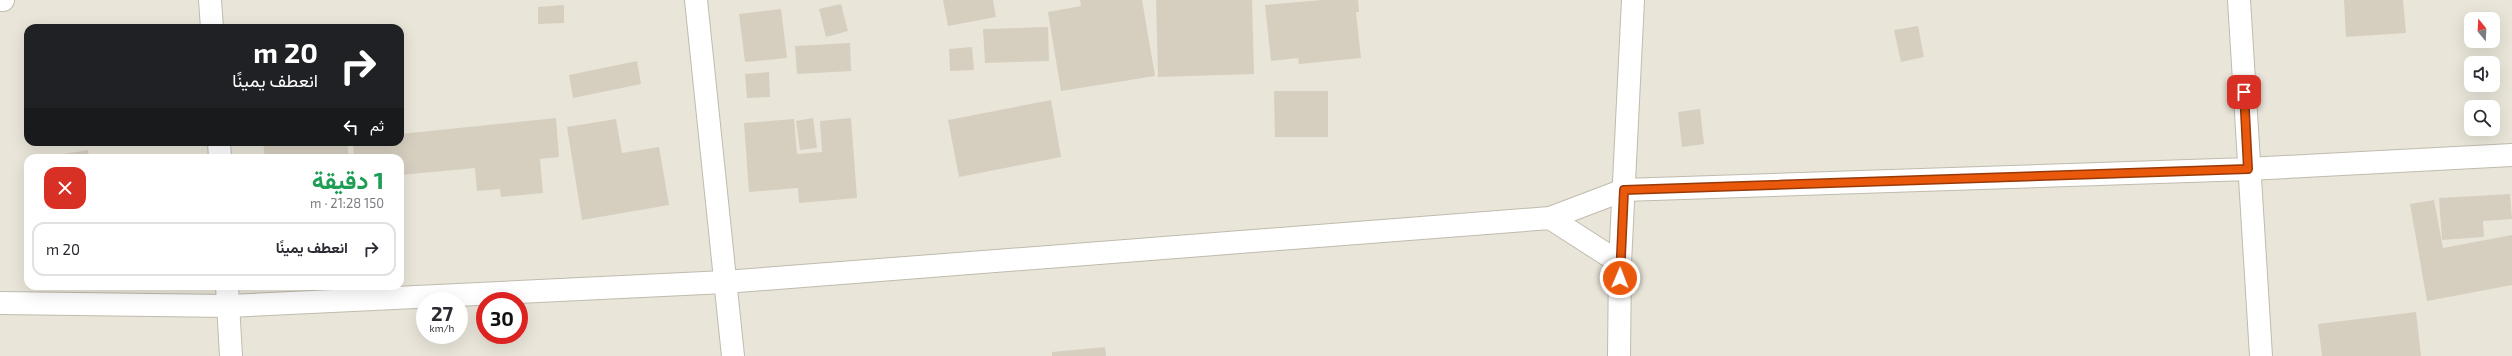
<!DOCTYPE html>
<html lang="ar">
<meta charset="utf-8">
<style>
:root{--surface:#fff;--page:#f2f2f3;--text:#2b2b33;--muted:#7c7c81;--line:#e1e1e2}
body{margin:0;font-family:"Exo 2",Vazirmatn,sans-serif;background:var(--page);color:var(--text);direction:rtl;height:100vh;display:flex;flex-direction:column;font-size:15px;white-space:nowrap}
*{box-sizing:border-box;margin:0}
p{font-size:13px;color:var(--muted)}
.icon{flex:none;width:22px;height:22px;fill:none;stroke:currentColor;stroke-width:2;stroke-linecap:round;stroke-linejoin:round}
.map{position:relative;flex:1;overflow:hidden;direction:ltr}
.details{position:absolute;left:24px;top:154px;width:380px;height:136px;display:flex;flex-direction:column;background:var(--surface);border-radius:12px;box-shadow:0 4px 16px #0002;direction:rtl}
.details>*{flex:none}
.hud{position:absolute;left:24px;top:24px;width:380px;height:122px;border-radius:12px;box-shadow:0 4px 16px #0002;direction:rtl;background:#202124;color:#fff;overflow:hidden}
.needle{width:26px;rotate:342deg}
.tools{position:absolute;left:2464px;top:12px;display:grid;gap:8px}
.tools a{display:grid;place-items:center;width:36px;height:36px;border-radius:8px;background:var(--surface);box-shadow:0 4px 16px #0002;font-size:20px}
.speed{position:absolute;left:416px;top:292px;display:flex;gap:8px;font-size:20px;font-weight:700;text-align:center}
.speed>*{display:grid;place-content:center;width:52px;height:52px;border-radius:50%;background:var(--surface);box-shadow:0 4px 16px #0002;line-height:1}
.speed small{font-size:10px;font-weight:400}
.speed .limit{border:6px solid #d22;background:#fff;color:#111}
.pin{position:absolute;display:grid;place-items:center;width:34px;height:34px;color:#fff;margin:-17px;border-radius:8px;box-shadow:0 2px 6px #0006}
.me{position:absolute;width:44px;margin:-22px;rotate:1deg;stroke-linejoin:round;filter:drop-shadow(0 0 3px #0008)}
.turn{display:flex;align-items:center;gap:14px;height:84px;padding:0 20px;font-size:18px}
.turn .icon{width:52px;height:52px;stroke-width:2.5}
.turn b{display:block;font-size:28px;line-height:34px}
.then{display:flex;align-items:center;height:38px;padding:0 20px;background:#0003;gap:8px;font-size:15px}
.round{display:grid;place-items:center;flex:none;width:42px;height:42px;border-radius:12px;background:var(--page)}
.overview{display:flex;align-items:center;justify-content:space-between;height:68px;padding:0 20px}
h1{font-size:24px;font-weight:700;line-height:30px;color:#1e9e55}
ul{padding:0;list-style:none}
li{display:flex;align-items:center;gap:12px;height:54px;margin:0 8px 6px;padding:0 12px;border:2px solid var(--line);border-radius:12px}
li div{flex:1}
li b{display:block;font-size:15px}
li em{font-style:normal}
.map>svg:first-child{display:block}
.residential{fill:#e9e5d9;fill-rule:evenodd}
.building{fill:#d6cfc0}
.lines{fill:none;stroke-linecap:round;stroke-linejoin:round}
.minor-casing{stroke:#c0bbad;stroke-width:24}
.tertiary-casing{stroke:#c0bbad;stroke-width:24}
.minor{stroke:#fff;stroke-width:22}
.tertiary{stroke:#fff;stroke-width:22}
.route-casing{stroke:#983908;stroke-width:10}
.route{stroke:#ea580c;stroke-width:7}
</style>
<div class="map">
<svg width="2512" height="356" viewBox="0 0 2512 356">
<rect width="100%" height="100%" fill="#f5f2ea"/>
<path class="residential" d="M0,0H2512V356H0ZM2471,19H2493V41H2471ZM28,28H400V142H28ZM2471,63H2493V85H2471ZM2471,107H2493V129H2471ZM28,158H400V286H28ZM425,301H459V335H425ZM485,301H519V335H485Z"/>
<path class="building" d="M943,0H993L996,17L948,26Z
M1080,0H1142L1155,76L1061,91L1048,12L1081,6Z
M1156,0H1252L1254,74L1158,77Z
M1322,0H1358L1359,12H1356L1361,58L1299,64L1298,58L1271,61L1265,5Z
M2344,0H2403L2406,33L2346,37Z
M841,4L848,31L826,37L819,9Z
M564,5V23L538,24V7Z
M781,9L787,58L745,62L739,14Z
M1918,26L1924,57L1901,62L1894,30Z
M1048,27L1049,61L985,63L983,29Z
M850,43L851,71L797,74L795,46Z
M972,47L974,70L950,71L949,49Z
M637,61L641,84L573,98L569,75Z
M769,72L770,97L747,98L745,74Z
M1274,91H1328V137H1275Z
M1051,100L1061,157L959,177L948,120Z
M1700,109L1704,144L1682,147L1678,112Z
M556,118L559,157L540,159L543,193L501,197L500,189L477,191L475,168L400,175V158H354L353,142H400V134Z
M813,118L817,148L800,150L796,121Z
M851,118L857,198L799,203L798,188L749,192L744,123L794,119L797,154L822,152L820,121Z
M616,119L622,153L659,147L669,205L582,220L567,127Z
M263,142H347L349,158H265Z
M88,150L89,158H46V157Z
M2510,194L2512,219L2483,221L2484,237L2442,240L2439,198Z
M2434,200L2443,248L2512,235V285L2427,301L2410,204Z
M2416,312L2421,356H2322L2318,324Z
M1105,347L1106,356H1052V352Z"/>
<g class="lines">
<g class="minor-casing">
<path id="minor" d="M0,0H3
M210,0L212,28
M696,0L733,356
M2239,0L2261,356
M219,142L220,158
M1624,190L2248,169L2512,155
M227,286L231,356
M1619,356L1620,263"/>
</g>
<g class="tertiary-casing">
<path id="tertiary" d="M1550,218L1620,263L1633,0
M0,303L229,306L725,282L1550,218L1624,190"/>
</g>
<use href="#minor" class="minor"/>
<use href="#tertiary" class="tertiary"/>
</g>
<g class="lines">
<g class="route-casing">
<path id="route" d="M1620,278L1624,190L2248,169L2244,92"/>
</g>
<use href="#route" class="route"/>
</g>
</svg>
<div class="tools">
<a><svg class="needle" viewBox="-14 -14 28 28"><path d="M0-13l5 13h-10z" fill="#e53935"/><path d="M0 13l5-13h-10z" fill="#7c7c81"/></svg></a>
<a><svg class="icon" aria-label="sound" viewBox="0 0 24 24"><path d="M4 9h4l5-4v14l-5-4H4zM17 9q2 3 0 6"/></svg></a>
<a><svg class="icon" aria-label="search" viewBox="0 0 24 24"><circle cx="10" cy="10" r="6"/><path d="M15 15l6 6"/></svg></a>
</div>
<div class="speed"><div>27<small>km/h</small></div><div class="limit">30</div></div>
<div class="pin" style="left:2244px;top:92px;background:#d93025"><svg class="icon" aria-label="arrive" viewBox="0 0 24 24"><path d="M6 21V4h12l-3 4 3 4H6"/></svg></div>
<svg class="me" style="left:1620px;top:278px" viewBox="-20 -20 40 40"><circle r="17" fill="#ea580c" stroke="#fff" stroke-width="3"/><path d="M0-11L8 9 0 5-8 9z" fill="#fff"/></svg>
<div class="hud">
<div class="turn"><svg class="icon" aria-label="right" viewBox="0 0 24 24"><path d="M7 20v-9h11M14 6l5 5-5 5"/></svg><div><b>20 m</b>انعطف يمينًا</div></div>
<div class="then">ثم<svg class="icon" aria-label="left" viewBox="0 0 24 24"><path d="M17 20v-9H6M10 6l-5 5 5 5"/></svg></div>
</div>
<section class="details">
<div class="overview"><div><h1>1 دقيقة</h1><p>150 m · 21:28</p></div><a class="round" style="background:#d93025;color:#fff"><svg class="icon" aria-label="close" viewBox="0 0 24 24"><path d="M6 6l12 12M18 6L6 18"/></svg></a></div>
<ul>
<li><svg class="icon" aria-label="right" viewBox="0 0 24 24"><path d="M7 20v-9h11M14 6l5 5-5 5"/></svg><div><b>انعطف يمينًا</b></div><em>20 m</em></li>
</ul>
</section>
</div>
